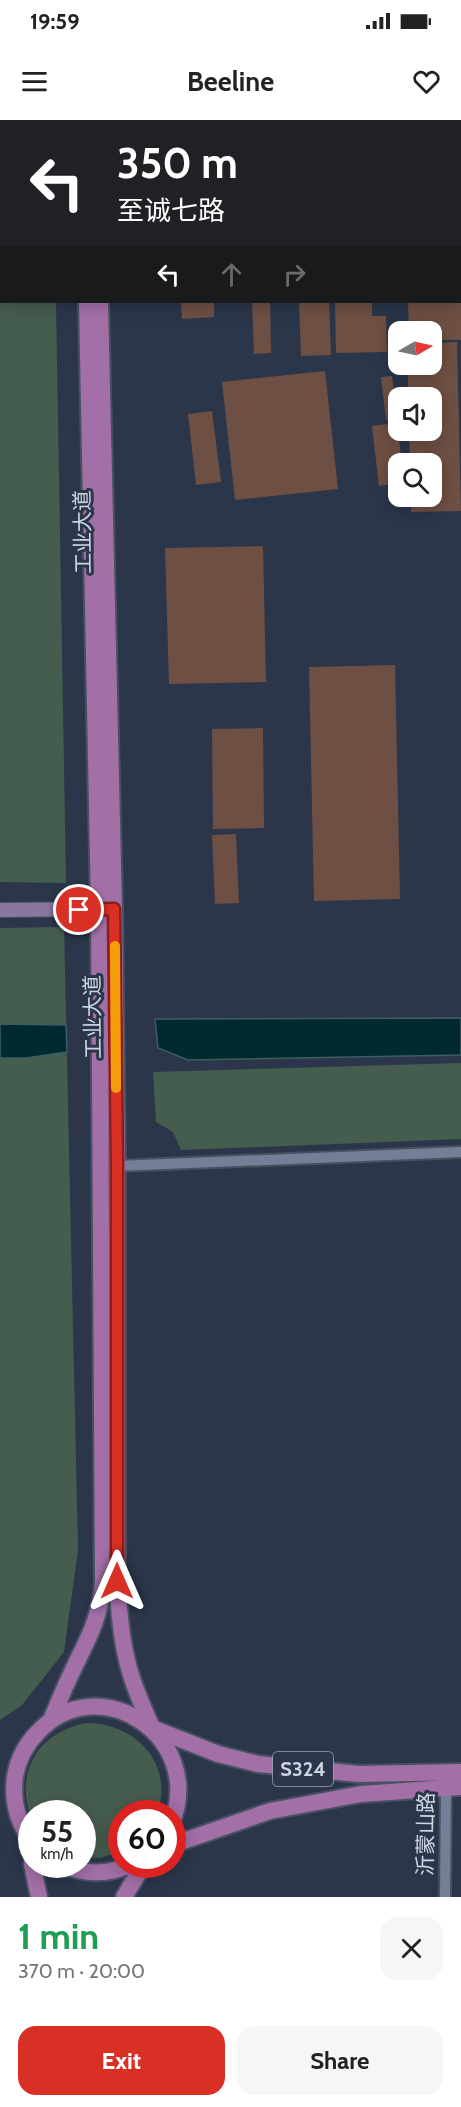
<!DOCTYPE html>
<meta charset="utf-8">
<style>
:root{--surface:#fff;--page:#f6f6f6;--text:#222;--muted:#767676;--accent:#d93025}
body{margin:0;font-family:Cabin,"Noto Sans SC",sans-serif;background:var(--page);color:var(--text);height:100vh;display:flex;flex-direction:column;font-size:22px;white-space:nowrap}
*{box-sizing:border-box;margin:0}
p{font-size:20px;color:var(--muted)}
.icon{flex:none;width:33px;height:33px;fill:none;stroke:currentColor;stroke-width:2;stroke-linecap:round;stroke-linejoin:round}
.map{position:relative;height:1777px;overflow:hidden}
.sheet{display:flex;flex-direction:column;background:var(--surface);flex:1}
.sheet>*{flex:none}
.banner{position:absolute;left:0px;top:0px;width:462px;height:183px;box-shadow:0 3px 15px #0003;background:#202124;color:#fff;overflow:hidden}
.needle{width:39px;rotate:81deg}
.fabs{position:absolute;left:388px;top:201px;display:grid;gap:12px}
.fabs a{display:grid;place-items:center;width:54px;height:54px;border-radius:12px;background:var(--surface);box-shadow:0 3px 15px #0003;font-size:30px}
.speed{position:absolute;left:18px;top:1680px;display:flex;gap:12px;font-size:30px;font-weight:700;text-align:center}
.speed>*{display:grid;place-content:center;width:78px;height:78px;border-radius:50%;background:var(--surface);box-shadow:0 3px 15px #0003;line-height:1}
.speed small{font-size:15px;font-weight:400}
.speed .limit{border:9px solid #d22;background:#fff;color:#111}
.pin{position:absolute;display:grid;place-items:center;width:51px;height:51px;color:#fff;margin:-26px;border:3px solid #fff;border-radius:50%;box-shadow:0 2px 6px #0007}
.me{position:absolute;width:66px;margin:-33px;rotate:0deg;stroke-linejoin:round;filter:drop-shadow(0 0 4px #0008)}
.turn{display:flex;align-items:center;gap:21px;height:126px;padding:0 18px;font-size:27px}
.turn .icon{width:78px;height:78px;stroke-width:2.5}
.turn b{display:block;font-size:42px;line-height:51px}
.lanes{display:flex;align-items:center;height:57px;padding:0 18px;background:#0003;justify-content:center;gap:30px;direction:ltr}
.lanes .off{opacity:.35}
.round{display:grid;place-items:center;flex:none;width:63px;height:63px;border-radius:18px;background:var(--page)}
.overview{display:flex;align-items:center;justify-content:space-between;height:102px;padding:0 18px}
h1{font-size:36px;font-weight:800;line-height:45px;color:#1e9e55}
.action{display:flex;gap:12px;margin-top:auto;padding:12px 18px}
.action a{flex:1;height:69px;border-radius:18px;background:var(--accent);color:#fff;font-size:24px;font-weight:800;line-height:69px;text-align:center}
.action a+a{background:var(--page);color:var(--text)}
.status{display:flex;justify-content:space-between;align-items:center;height:42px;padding:0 30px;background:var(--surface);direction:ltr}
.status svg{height:16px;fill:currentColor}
header{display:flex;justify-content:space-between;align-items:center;height:78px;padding:0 18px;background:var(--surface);font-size:27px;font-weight:800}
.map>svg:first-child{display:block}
.green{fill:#455d4e}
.water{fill:#002a2d;stroke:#3e5d63;stroke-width:1.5}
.building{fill:#6e4f43}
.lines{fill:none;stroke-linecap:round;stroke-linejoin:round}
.minor-casing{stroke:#475162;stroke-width:14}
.secondary-casing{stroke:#475162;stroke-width:16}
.primary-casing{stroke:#475162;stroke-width:20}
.minor{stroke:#737f97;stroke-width:10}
.secondary{stroke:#8a779f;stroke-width:14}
.primary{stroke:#a26fa7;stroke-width:16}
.route-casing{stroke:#8d1f18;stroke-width:15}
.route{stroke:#d93025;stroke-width:10}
.slow{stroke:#f59e0b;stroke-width:10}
.labels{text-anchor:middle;stroke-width:6;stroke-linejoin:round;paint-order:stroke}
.shield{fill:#2b364a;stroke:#9ca5b4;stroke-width:1.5}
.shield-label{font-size:20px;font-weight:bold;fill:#cdd5e2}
.street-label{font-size:21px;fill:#cdd5e2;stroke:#2b364a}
</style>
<div class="status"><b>19:59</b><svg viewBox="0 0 49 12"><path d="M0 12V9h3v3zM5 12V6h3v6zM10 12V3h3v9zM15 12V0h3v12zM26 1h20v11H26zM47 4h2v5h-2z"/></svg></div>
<header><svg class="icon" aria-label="menu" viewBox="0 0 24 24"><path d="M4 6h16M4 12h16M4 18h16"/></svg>Beeline<svg class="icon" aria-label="heart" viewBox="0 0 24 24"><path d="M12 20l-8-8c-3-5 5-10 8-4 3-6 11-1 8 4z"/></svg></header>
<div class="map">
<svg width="461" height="1777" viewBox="0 0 461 1777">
<rect width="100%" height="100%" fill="#2b364a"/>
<path class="green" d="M0,0H53L2,2V182H56L66,763L0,762Z
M64,807L78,1430L64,1532L22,1585L0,1600V808Z
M461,943V1019L181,1030L173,1012L156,1002L153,952Z
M87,1603C135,1603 175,1644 157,1693L122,1694L121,1732L99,1738L83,1737L82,1694H32L31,1698C14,1652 39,1611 87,1603Z"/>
<path class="water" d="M461,898V935L188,940L158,928L155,899Z
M0,904L66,905L67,932L26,938H0Z"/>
<path class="building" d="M181,182H214V197L182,199Z
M252,182H270L271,233L254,234Z
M299,182H329L331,235L301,236Z
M335,182H372V196H386L387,232L336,233Z
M408,182H461V220H432V212H409Z
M457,222L461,391L411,392V376H432V344H410L409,310H432V278H408V244H432V223Z
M325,251L338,369L235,380L222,262Z
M392,256L397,299L386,300L381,257Z
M212,291L221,362L196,365L188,294Z
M397,303L402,344H399V363L379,366L372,306Z
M263,426L266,562L169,564L165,428Z
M395,545L400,779L314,781L309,547Z
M263,608L264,708L213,709L212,609Z
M236,714L239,783L215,784L212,715Z"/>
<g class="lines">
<g class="minor-casing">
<path id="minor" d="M117,1046L461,1032
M445,1777L446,1665"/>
</g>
<g class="secondary-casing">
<path id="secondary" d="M0,790L109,789"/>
</g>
<g class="primary-casing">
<path id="primary" d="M83,0V2
M96,0V2
M100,182L114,789L117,1046V1461C119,1486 120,1512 126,1536C131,1561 142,1584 152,1608L218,1634L258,1644L359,1654L461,1652
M51,1600C58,1584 64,1568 72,1552C88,1518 99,1502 103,1463L99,789L87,182
M32,1721C17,1702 12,1679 15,1656C18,1640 26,1624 38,1612C99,1547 205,1617 172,1702
M172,1725L270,1691L361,1674L461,1667
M32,1744L39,1777
M61,1744C84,1755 109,1755 132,1744
M124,1777L144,1744"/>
</g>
<use href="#minor" class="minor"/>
<use href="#secondary" class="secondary"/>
<use href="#primary" class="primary"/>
</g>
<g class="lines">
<g class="route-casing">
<path id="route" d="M79,790L114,789L117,1046V1461"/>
</g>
<use href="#route" class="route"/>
<path class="slow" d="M115,826L116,968"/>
</g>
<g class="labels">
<rect class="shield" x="273" y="1632" width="60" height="34" rx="4.5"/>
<g class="shield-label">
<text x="303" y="1656">S324</text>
</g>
<g class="street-label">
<text transform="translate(83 412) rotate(-91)" y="7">工业大道</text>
<text transform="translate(93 897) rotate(-91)" y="7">工业大道</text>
<text transform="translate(426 1714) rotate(-89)" y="7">沂蒙山路</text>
</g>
</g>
</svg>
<div class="fabs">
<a><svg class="needle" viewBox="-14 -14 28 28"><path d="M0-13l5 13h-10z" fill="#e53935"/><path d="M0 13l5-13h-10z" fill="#767676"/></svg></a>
<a><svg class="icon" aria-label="sound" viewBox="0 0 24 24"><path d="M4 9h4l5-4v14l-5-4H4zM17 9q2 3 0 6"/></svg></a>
<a><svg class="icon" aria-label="search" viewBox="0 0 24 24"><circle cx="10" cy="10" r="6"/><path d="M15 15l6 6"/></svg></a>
</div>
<div class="speed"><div>55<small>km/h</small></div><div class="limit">60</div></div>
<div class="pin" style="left:79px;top:790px;background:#d93025"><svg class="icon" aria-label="arrive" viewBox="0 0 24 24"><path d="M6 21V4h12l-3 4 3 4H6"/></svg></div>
<svg class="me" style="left:117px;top:1461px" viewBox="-20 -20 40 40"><path d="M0-17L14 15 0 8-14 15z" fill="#d93025" stroke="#fff" stroke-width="4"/></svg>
<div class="banner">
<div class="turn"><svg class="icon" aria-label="left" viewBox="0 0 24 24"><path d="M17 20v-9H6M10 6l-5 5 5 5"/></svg><div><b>350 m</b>至诚七路</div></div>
<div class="lanes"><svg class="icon" aria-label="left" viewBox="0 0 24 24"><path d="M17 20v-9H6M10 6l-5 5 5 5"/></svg><svg class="icon off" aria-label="ahead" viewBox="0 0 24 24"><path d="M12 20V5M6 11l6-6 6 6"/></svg><svg class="icon off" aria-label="right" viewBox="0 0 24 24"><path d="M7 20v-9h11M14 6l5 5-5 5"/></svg></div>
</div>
</div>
<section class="sheet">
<div class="overview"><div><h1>1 min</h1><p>370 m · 20:00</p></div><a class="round"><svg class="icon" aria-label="close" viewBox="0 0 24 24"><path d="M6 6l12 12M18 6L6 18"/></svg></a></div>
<div class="action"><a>Exit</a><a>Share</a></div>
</section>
